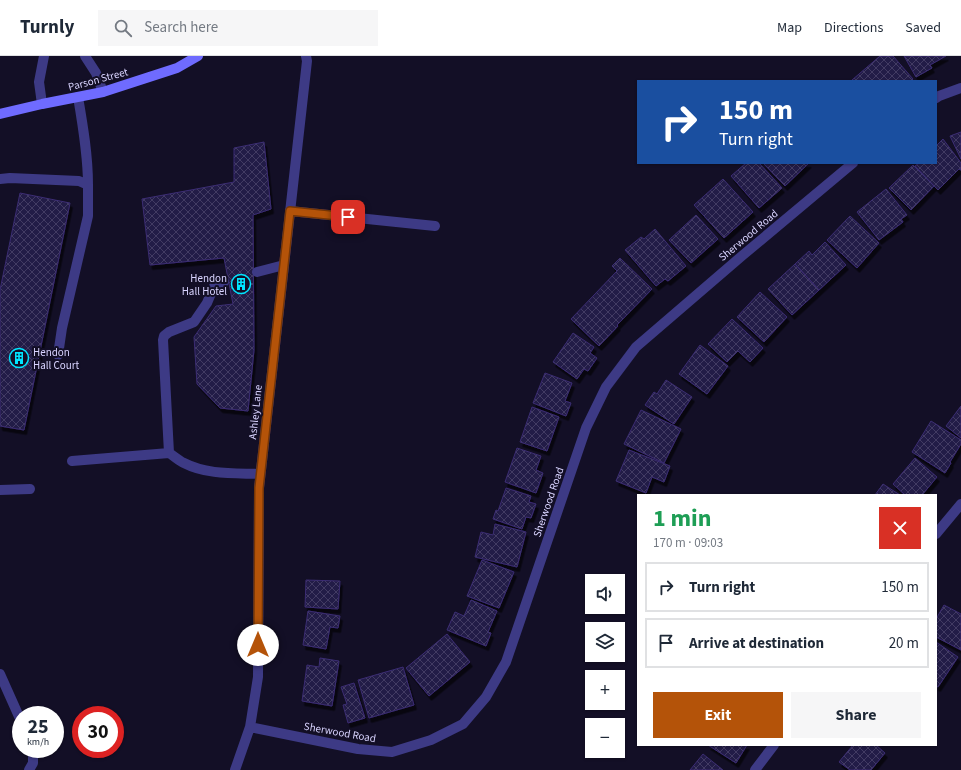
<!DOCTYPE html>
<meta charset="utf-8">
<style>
:root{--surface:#fff;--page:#f6f6f7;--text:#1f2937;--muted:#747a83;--line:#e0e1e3;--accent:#b45309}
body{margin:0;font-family:"Source Sans 3",sans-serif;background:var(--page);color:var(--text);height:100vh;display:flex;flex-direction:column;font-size:15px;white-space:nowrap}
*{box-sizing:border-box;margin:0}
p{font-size:13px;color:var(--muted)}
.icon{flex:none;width:22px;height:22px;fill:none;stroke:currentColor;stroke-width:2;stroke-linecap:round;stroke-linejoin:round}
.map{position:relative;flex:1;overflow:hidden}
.details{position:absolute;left:637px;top:438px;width:300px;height:252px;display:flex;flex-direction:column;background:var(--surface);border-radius:0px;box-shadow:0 1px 3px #0004}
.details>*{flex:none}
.top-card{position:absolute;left:637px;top:24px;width:300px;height:84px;border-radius:0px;box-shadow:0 1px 3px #0004;background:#1a4fa0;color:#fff;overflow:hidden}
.fabs{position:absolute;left:585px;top:518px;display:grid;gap:8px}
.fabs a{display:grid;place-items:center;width:40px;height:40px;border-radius:0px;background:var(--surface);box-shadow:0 1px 3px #0004;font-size:20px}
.speed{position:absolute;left:12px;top:650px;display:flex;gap:8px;font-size:20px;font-weight:700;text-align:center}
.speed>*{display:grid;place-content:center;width:52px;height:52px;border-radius:50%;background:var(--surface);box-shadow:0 1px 3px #0004;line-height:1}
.speed small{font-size:10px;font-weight:400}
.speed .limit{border:6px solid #d22;background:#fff;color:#111}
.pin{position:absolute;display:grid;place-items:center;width:34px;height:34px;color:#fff;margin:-17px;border-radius:8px;box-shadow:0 2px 6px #0006}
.me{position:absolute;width:44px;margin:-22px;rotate:0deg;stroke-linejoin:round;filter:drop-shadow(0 0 3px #0008)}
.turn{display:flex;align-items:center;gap:14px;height:84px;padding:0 16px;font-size:18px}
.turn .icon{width:52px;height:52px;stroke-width:2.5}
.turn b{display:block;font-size:28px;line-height:34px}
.round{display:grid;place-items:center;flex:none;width:42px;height:42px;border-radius:0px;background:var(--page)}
.head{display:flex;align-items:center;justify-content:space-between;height:68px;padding:0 16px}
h1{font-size:24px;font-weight:700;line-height:30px;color:#1e9e55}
.primary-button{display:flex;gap:8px;margin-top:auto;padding:8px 16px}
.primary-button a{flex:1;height:46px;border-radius:0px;background:var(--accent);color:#fff;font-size:16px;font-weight:700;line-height:46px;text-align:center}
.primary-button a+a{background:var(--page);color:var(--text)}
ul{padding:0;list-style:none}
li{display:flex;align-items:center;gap:12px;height:50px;margin:0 8px 6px;padding:0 8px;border:2px solid var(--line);border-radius:0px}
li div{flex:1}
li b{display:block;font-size:15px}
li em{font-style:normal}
header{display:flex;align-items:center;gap:24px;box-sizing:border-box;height:56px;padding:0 20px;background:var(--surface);border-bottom:1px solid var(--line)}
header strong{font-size:19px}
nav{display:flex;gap:22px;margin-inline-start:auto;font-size:14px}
.search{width:280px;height:36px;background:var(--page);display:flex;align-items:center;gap:10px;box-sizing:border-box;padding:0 14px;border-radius:0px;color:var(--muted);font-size:15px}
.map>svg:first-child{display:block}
.building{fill:url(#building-cross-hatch);stroke:#3b2d73;filter:url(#shadow)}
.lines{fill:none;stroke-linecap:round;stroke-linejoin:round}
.lane{stroke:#3d3a85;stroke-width:10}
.street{stroke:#3d3a85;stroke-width:10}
.secondary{stroke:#6f6bff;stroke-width:10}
.route-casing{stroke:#753606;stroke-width:10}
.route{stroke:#b45309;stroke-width:7}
.labels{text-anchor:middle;stroke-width:4;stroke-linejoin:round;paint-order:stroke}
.street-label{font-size:11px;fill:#d9d4ff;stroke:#130f26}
.poi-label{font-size:11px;fill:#d9d4ff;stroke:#130f26;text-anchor:end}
</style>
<header>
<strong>Turnly</strong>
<div class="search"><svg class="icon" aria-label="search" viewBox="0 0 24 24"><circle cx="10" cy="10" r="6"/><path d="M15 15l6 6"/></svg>Search here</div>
<nav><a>Map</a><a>Directions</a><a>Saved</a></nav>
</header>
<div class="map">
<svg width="961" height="714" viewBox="0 0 961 714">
<defs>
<pattern id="building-cross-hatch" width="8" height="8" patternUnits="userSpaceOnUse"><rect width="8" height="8" fill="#241b47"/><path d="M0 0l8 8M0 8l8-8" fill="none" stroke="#433b63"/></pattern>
<filter id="shadow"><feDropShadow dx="2.5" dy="4.5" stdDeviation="0" flood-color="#0009"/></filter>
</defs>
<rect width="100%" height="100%" fill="#130f26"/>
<path class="building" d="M880,0H893L913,23L911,25H853L852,24Z
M904,0H946L930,9L932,12L916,21Z
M961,76V103L950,80Z
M943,83L961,107V114L959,113L938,134L915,110L919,107H936V90Z
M264,86L271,153L253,159L254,294L248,355L220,352L197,328L194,281L216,250L233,248L224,202L150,209L142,143L234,126V92Z
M746,107H759L782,132L759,152L731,120Z
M763,107H809L785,130Z
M913,109L934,130L911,154L889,132Z
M723,123L753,156L724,182L694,149Z
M886,133L907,159L901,163L903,166L879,184L857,156Z
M20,137L70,147L24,374L0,370V234Z
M696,159L718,183L691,207L669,184Z
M850,160L879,187L857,212L827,184Z
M655,173L686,210L668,225L665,223L656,230L625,194L641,181L644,183Z
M825,186L846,209L819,234L795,208L809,195L812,199Z
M620,202L652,233L617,269L618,270L599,290L571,263L617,215L612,210Z
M795,208L819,234L792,259L768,233Z
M760,236L787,261L764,286L737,261Z
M732,263L763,292L750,306L738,295L727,306L708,288Z
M573,277L594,291L590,297L597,302L588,315L584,313L577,323L553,306Z
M700,289L728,310L707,338L679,318Z
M545,317L572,327L565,345L571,347L566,360L533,347Z
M666,324L692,341L674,368L645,349L654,336L657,338Z
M961,350V382L946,370Z
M532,351L559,361L547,395L520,386Z
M641,354L681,373L664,407L624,388Z
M931,365L961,384V388L950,406L951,407L945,417L912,396Z
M517,392L541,400L536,414L543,417L536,437L505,426Z
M629,394L670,410L664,426L652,421L646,437L616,425Z
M915,402L937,421L922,439H905L893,428Z
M883,428L900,439H875Z
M506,432L531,440L529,446L536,448L531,462L526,461L522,473L493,463L496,454L498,455Z
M495,468L526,476L517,511L475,501L481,476L493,479Z
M482,504L514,516L499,552L467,540Z
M306,524L340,525L338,553L305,551Z
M471,544L497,555L488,576L491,577L486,590L447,574L455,556L464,560Z
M944,549L961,558V594L936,581V563Z
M308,555L340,560L338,572L330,571L326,593L303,589Z
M447,578L470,606L429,640L406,612Z
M936,586L958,601L938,631L936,630Z
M320,602L339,605L332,650L302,645L307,609L319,611Z
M403,611L414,649L369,662L358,624Z
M354,627L365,662L348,667L343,649L347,648L341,631Z
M708,689H747L736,707Z
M853,689H876L885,697L871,714H850L839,706Z
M703,698L723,714H690Z"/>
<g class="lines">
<path class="lane" d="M0,123L10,122L79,125L88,129C88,100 83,70 78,41
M290,155L435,170
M257,216L284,209
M58,299L62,272L88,160V129
M169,397L163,284L164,280L169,276L194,266L207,247L215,228L224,226
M72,405L169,397C174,400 179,405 184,407C207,419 235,417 260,418
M0,434L30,433"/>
<path class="street" d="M85,0L96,17L103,36
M936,42L939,40L961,32
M42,48L39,26L44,0
M936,478L961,448
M0,618L21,665
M250,671L358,693L392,696L431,684L463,668L486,641L506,606L586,372L606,331L636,291L743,199L853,107
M29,714L33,707V693
M235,714L250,671L258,621L259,432L307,5L306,0
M755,714L774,689"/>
<path class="secondary" d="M0,58L42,48L103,36L177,12L198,0"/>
</g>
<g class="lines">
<g class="route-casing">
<path id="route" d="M258,589L259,432L290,155L348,161"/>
</g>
<use href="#route" class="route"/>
</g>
<defs>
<g id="building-ring" transform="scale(1)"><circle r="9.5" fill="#130f26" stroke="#00e5ff" stroke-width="1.5"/><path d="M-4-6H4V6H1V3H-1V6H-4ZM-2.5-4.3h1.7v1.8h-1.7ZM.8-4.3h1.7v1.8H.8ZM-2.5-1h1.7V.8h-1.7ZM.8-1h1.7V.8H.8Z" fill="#00e5ff"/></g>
</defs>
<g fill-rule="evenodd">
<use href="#building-ring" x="241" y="228"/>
<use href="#building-ring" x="19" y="302"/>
</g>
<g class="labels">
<g class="street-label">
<text transform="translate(98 23) rotate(-15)" y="4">Parson Street</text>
<text transform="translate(748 179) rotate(-40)" y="4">Sherwood Road</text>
<text transform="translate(255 356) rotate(-84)" y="4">Ashley Lane</text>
<text transform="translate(548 446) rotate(-71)" y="4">Sherwood Road</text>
<text transform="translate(340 676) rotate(10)" y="4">Sherwood Road</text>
</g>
<g class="poi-label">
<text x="227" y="226">Hendon<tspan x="227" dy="13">Hall Hotel</tspan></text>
<text x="33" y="300" text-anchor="start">Hendon<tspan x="33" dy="13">Hall Court</tspan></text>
</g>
</g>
</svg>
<div class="fabs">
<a><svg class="icon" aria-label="sound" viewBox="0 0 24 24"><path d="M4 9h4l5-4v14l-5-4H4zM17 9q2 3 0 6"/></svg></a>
<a><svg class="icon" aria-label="layers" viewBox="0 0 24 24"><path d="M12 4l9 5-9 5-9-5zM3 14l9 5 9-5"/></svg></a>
<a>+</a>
<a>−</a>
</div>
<div class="speed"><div>25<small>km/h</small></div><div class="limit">30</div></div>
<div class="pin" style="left:348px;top:161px;background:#d93025"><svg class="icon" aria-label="arrive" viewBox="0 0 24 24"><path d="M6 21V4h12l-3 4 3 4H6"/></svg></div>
<svg class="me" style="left:258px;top:589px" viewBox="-20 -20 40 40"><circle r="19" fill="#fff"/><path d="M0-13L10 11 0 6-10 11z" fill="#b45309"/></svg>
<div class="top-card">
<div class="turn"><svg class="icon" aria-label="right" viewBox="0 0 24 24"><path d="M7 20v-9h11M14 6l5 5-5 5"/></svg><div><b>150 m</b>Turn right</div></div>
</div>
<section class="details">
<div class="head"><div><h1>1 min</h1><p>170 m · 09:03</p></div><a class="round" style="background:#d93025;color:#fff"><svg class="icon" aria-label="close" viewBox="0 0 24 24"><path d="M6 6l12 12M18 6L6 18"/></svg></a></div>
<ul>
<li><svg class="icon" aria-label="right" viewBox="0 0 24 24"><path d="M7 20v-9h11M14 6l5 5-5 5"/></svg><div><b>Turn right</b></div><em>150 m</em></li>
<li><svg class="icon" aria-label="arrive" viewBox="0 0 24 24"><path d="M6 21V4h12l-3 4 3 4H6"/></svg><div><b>Arrive at destination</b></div><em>20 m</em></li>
</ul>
<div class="primary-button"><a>Exit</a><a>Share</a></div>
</section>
</div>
